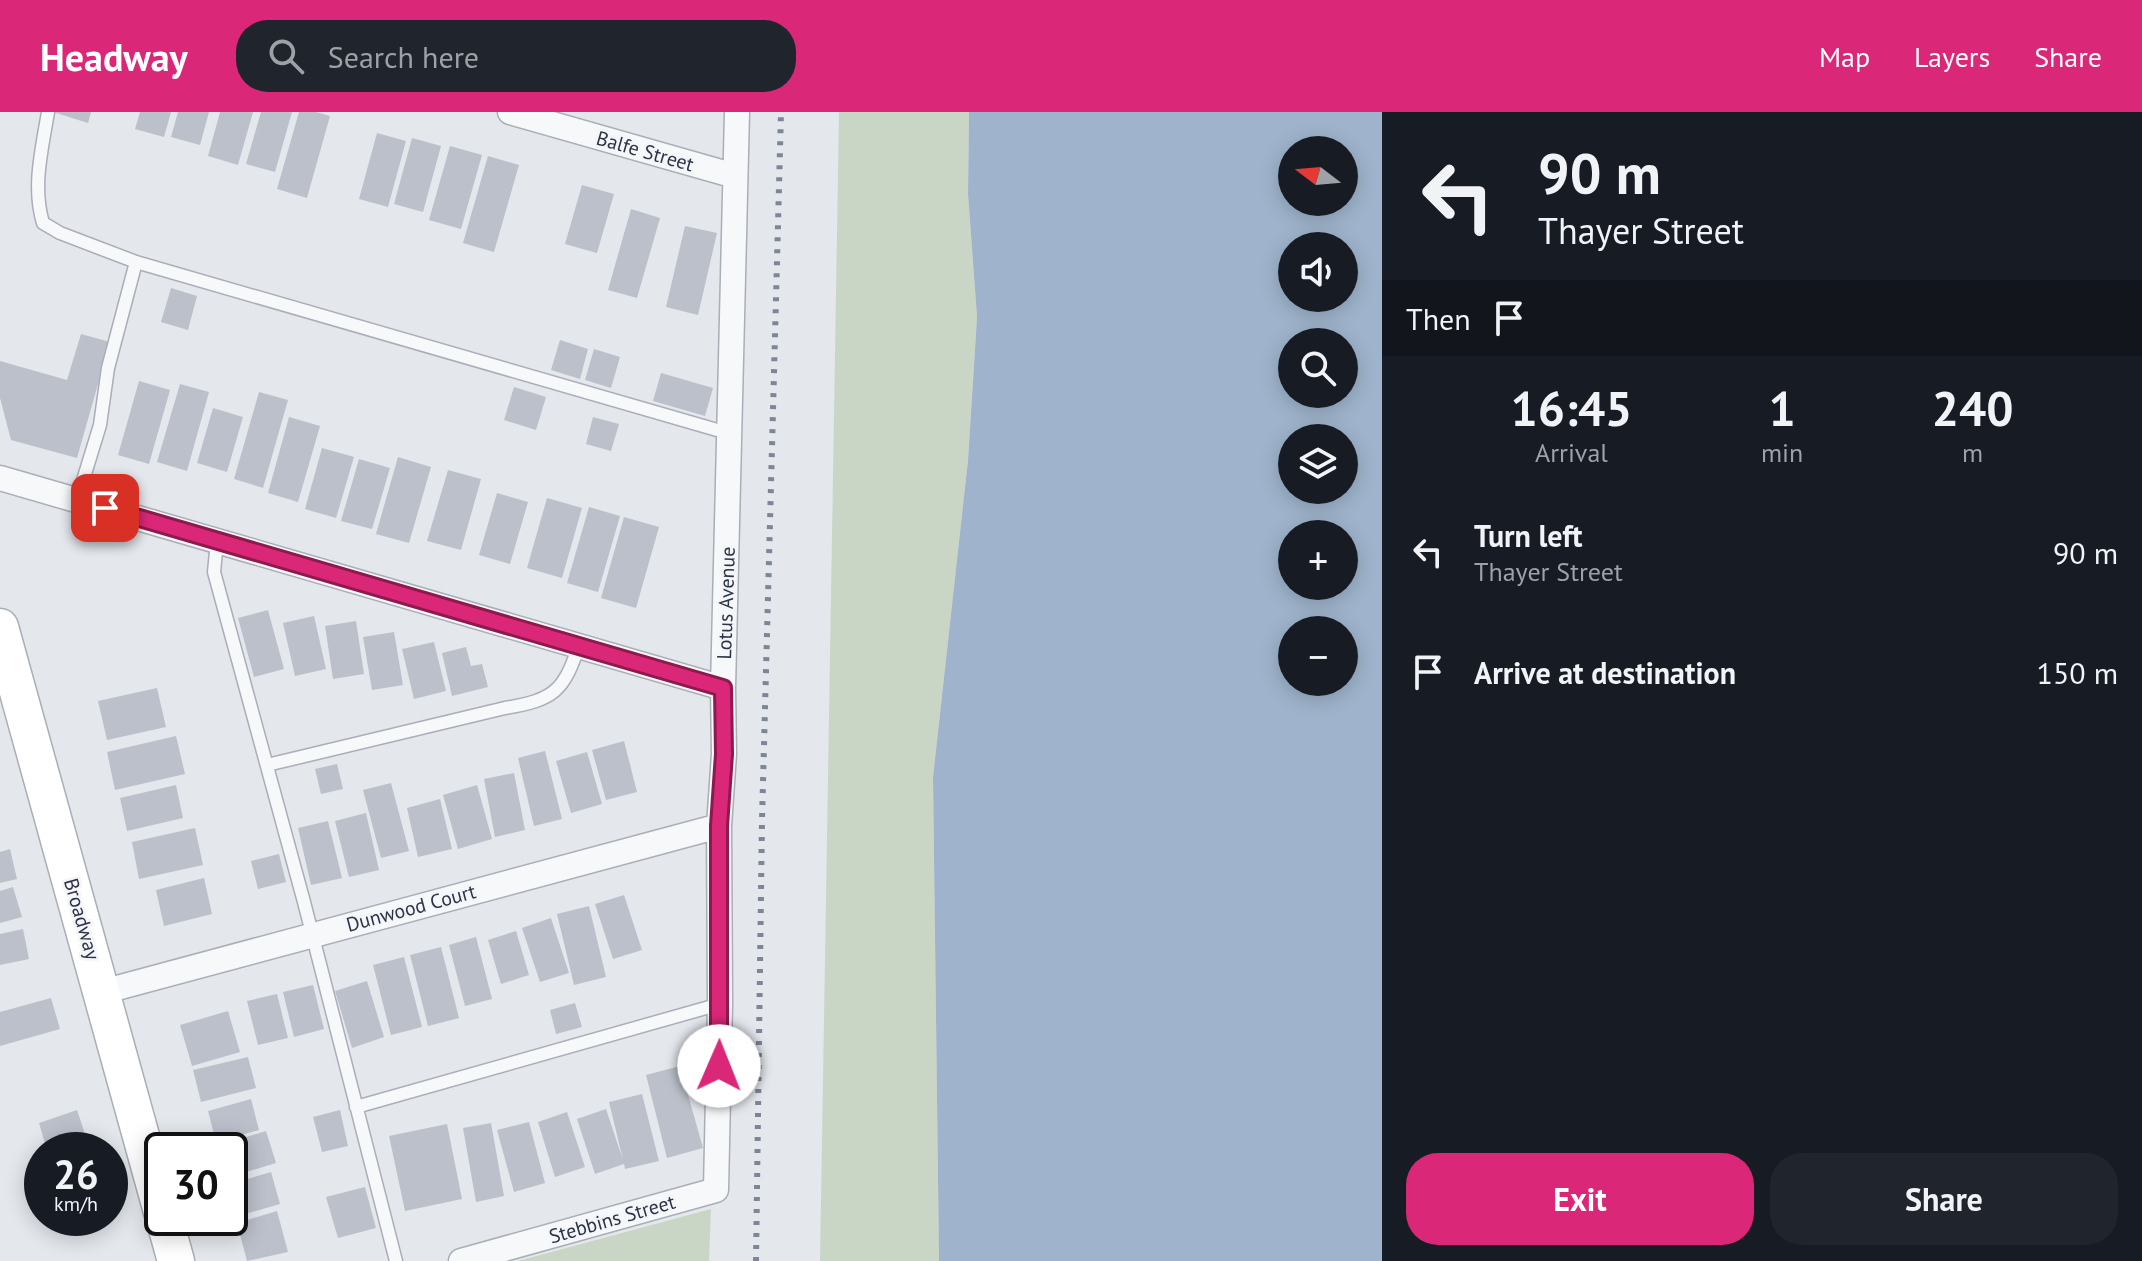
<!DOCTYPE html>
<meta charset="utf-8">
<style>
:root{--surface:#171b24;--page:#20242c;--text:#f1f3f6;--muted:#9ea1a6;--accent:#db2777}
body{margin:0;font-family:"PT Sans",sans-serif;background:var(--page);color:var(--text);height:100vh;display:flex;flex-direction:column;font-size:30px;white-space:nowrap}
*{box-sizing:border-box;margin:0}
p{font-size:26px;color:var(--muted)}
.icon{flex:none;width:44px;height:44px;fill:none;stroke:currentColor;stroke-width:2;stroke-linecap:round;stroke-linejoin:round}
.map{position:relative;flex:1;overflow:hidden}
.drawer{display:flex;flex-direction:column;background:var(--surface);width:760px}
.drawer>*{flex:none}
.hud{background:#171b24;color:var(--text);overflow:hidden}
.needle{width:52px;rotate:286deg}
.fabs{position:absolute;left:1278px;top:24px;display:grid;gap:16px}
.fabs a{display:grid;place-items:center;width:80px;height:80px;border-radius:50%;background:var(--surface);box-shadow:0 4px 20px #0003;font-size:40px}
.speed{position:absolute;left:24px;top:1020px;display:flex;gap:16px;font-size:40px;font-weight:700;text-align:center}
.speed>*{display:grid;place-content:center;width:104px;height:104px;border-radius:50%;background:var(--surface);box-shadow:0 4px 20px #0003;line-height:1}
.speed small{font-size:20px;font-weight:400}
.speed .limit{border:4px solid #111;border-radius:12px;background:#fff;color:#111}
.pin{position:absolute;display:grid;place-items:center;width:68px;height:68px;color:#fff;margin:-34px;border-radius:16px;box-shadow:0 4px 12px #0006}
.me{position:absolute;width:88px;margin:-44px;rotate:1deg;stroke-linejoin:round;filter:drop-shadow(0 0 6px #0008)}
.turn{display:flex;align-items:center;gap:28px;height:168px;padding:0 24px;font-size:36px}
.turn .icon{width:104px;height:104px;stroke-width:2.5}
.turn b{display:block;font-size:56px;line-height:68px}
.then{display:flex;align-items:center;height:76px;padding:0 24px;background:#0003;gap:16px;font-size:30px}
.eta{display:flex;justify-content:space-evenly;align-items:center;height:136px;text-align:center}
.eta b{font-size:48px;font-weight:600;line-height:56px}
.action{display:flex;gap:16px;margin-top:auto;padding:16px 24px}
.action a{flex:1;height:92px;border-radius:32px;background:var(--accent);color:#fff;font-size:32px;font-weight:600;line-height:92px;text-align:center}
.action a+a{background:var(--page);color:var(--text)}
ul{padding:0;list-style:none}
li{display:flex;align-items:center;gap:24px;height:120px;padding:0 24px}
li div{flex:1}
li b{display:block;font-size:30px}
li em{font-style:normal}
header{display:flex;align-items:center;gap:48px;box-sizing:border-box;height:112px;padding:0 40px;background:var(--accent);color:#fff}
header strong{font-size:38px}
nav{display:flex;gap:44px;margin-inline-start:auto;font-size:28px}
.search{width:560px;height:72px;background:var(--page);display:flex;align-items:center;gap:20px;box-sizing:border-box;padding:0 28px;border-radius:32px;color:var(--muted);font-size:30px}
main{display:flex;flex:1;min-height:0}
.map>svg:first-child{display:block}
.green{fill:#c9d6c5}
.water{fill:#9fb4cc;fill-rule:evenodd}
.building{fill:#bbc0ca}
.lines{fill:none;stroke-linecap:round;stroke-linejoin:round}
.lane-casing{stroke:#a9aeb7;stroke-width:15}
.street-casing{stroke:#a9aeb7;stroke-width:27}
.secondary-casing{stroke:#a9aeb7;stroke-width:39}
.lane{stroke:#f7f8fa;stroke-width:12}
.street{stroke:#f7f8fa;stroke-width:24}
.secondary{stroke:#fff;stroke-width:36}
.rail{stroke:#7d8696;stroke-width:6;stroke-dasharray:4 8;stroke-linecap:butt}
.route-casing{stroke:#8e194d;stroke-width:20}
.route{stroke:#db2777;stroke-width:14}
.labels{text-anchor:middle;stroke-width:6;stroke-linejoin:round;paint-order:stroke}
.street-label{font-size:20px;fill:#2b3445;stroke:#f4f6f9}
</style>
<header>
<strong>Headway</strong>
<div class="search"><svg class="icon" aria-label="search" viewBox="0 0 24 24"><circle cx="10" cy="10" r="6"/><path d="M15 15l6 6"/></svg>Search here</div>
<nav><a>Map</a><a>Layers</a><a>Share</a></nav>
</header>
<main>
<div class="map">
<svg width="1382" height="1149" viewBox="0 0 1382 1149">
<rect width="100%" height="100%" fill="#e4e7ec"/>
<path class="green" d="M839,0H969L968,82L977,205L968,348L933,665L939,1149H820Z
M711,1097L709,1149H518Z"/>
<path class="water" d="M969,0H1382V1149H939L933,665L968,348L977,205L968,82ZM1292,38H1344V90H1292ZM1292,134H1344V186H1292ZM1292,230H1344V282H1292ZM1292,326H1344V378H1292ZM1292,422H1344V474H1292ZM1292,518H1344V570H1292Z"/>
<path class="building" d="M53,0H91L88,11Z
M140,0H171L164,25L135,17Z
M178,0H209L200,33L171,25Z
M220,0H253L238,53L208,44Z
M261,0H292L275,60L246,52Z
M299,0H316L330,4L307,86L277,77Z
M377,21L406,29L388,95L359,87Z
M412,26L441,34L423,100L394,92Z
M450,34L482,43L461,117L429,108Z
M488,44L519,53L494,140L463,131Z
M582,73L614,82L597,141L565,132Z
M631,97L660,106L637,186L608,178Z
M685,114L717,121L698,203L666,195Z
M171,176L197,184L188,218L161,210Z
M81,222L110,230L77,346L11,328L0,286V249L67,268Z
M560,228L588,237L580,267L551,258Z
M594,237L620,245L611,276L585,268Z
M661,261L713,276L705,304L653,289Z
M139,269L170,278L149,352L118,343Z
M180,272L209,280L187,359L157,350Z
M514,275L546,285L536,318L504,308Z
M259,280L288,288L263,376L234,367Z
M213,296L243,305L227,360L197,351Z
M289,305L320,314L298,390L268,381Z
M593,305L619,312L611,339L586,332Z
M322,336L354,345L336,406L305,397Z
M398,345L431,355L409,431L376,422Z
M359,347L390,356L372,417L341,409Z
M448,358L481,367L461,438L427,429Z
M497,381L528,390L510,452L479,443Z
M547,386L582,396L562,466L527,456Z
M589,395L620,404L598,480L567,471Z
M624,405L659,415L636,496L601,486Z
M268,498L284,557L254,565L238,506Z
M314,504L326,557L295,564L283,511Z
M356,509L364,562L333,567L325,514Z
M394,520L403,573L372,578L363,525Z
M434,530L446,579L414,587L402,537Z
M466,535L471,554L482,552L488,575L452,584L442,541Z
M157,576L166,615L107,628L98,589Z
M176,624L185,662L115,678L107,640Z
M624,629L637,680L606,688L592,638Z
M545,639L562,707L534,714L518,646Z
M587,640L602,692L571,701L556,649Z
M337,652L343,677L321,682L315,657Z
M514,661L525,718L495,725L484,667Z
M391,671L409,739L381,746L363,678Z
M176,673L183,706L127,719L120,686Z
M477,673L492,727L458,737L443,683Z
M440,687L452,737L418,745L407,696Z
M366,701L379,758L349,765L335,709Z
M328,709L342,766L311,773L298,716Z
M195,716L203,753L139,767L132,730Z
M10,737L17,767L0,771V740Z
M279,742L286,770L258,777L251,749Z
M204,766L212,802L164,814L156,778Z
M13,775L22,805L0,811V779Z
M624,783L642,838L613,847L595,792Z
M589,794L606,865L574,873L557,802Z
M551,806L569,861L540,870L522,816Z
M23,817L29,847L0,853V822Z
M516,819L529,863L501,872L488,828Z
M476,825L492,887L465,894L449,833Z
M441,835L459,906L428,914L410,843Z
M404,845L422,915L391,923L373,853Z
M367,869L384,925L352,936L335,879Z
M313,873L324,917L294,925L283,880Z
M277,882L288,926L258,933L247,889Z
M51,886L60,917L0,934V900Z
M575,891L582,915L556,922L550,898Z
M228,899L240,940L192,954L180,913Z
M248,945L256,976L201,990L193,958Z
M680,954L703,1036L667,1046L646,963Z
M642,982L659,1049L625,1057L624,1052L595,1062L577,1007L606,997L623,1048L609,990Z
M251,987L259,1018L216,1030L208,999Z
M77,998L87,1028L57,1038H47L39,1011Z
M340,998L348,1034L322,1040L313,1005Z
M567,1000L585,1055L555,1065L538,1010Z
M529,1010L545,1071L514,1080L497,1018Z
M491,1011L504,1084L476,1090L463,1016Z
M447,1012L462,1087L405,1099L389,1024Z
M266,1019L276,1051L230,1065V1038H218L217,1034Z
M42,1050V1099H40L34,1052Z
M271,1060L280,1092L231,1106L230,1072Z
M365,1075L376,1116L338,1126L326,1085Z
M277,1099L288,1140L247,1149L237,1111Z"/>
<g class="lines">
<g class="lane-casing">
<path id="lane" d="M48,0C42,37 32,75 43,111L60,121L136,150L731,322
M77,388L100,313L108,256L136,150
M217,429L214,460L304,790L396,1149
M267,653L505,596C554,588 564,579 579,533
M356,995L720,892"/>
</g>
<g class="street-casing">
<path id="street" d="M510,0L735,64
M0,366L723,576
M102,880L719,714
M461,1149L716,1078L720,892L719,714L724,642L723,576L737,0"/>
</g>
<g class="secondary-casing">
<path id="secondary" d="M0,515L162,1100
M164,1106L176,1149"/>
</g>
<use href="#lane" class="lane"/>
<use href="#street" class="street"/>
<use href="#secondary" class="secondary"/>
<path class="rail" d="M756,1149L762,708L781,0"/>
</g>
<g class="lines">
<g class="route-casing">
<path id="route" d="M105,396L723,576L724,642L719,714V954"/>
</g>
<use href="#route" class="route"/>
</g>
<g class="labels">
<g class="street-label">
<text transform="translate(645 39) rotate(16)" y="7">Balfe Street</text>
<text transform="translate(726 491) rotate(-88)" y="7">Lotus Avenue</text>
<text transform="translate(411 796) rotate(-15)" y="7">Dunwood Court</text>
<text transform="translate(82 807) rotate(74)" y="7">Broadway</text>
<text transform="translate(612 1107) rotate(-16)" y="7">Stebbins Street</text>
</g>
</g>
</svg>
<div class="fabs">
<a><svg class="needle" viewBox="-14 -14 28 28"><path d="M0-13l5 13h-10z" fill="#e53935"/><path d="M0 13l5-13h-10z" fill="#9ea1a6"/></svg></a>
<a><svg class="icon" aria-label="sound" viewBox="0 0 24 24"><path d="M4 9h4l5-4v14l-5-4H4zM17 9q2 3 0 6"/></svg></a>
<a><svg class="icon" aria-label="search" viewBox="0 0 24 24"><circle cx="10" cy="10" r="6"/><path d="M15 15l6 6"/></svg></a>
<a><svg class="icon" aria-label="layers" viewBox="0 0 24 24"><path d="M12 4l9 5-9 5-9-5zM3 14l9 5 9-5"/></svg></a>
<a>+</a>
<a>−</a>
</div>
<div class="speed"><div>26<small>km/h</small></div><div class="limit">30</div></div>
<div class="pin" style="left:105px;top:396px;background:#d93025"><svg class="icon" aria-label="arrive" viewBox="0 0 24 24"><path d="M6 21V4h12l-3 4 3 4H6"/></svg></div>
<svg class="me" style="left:719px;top:954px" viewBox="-20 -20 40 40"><circle r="19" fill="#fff"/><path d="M0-13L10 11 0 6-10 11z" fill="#db2777"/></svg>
</div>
<section class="drawer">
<div class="hud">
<div class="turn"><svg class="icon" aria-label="left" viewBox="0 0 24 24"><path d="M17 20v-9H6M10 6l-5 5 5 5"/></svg><div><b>90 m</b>Thayer Street</div></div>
<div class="then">Then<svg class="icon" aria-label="arrive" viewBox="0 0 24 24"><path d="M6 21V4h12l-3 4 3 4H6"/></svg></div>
</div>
<div class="eta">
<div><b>16:45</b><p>Arrival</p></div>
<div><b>1</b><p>min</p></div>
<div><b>240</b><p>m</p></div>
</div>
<ul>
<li><svg class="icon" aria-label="left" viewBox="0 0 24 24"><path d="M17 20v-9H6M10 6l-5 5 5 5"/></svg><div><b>Turn left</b><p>Thayer Street</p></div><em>90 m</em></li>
<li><svg class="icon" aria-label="arrive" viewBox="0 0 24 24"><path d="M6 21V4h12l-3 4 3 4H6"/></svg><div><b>Arrive at destination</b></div><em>150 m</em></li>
</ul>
<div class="action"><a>Exit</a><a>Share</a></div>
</section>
</main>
